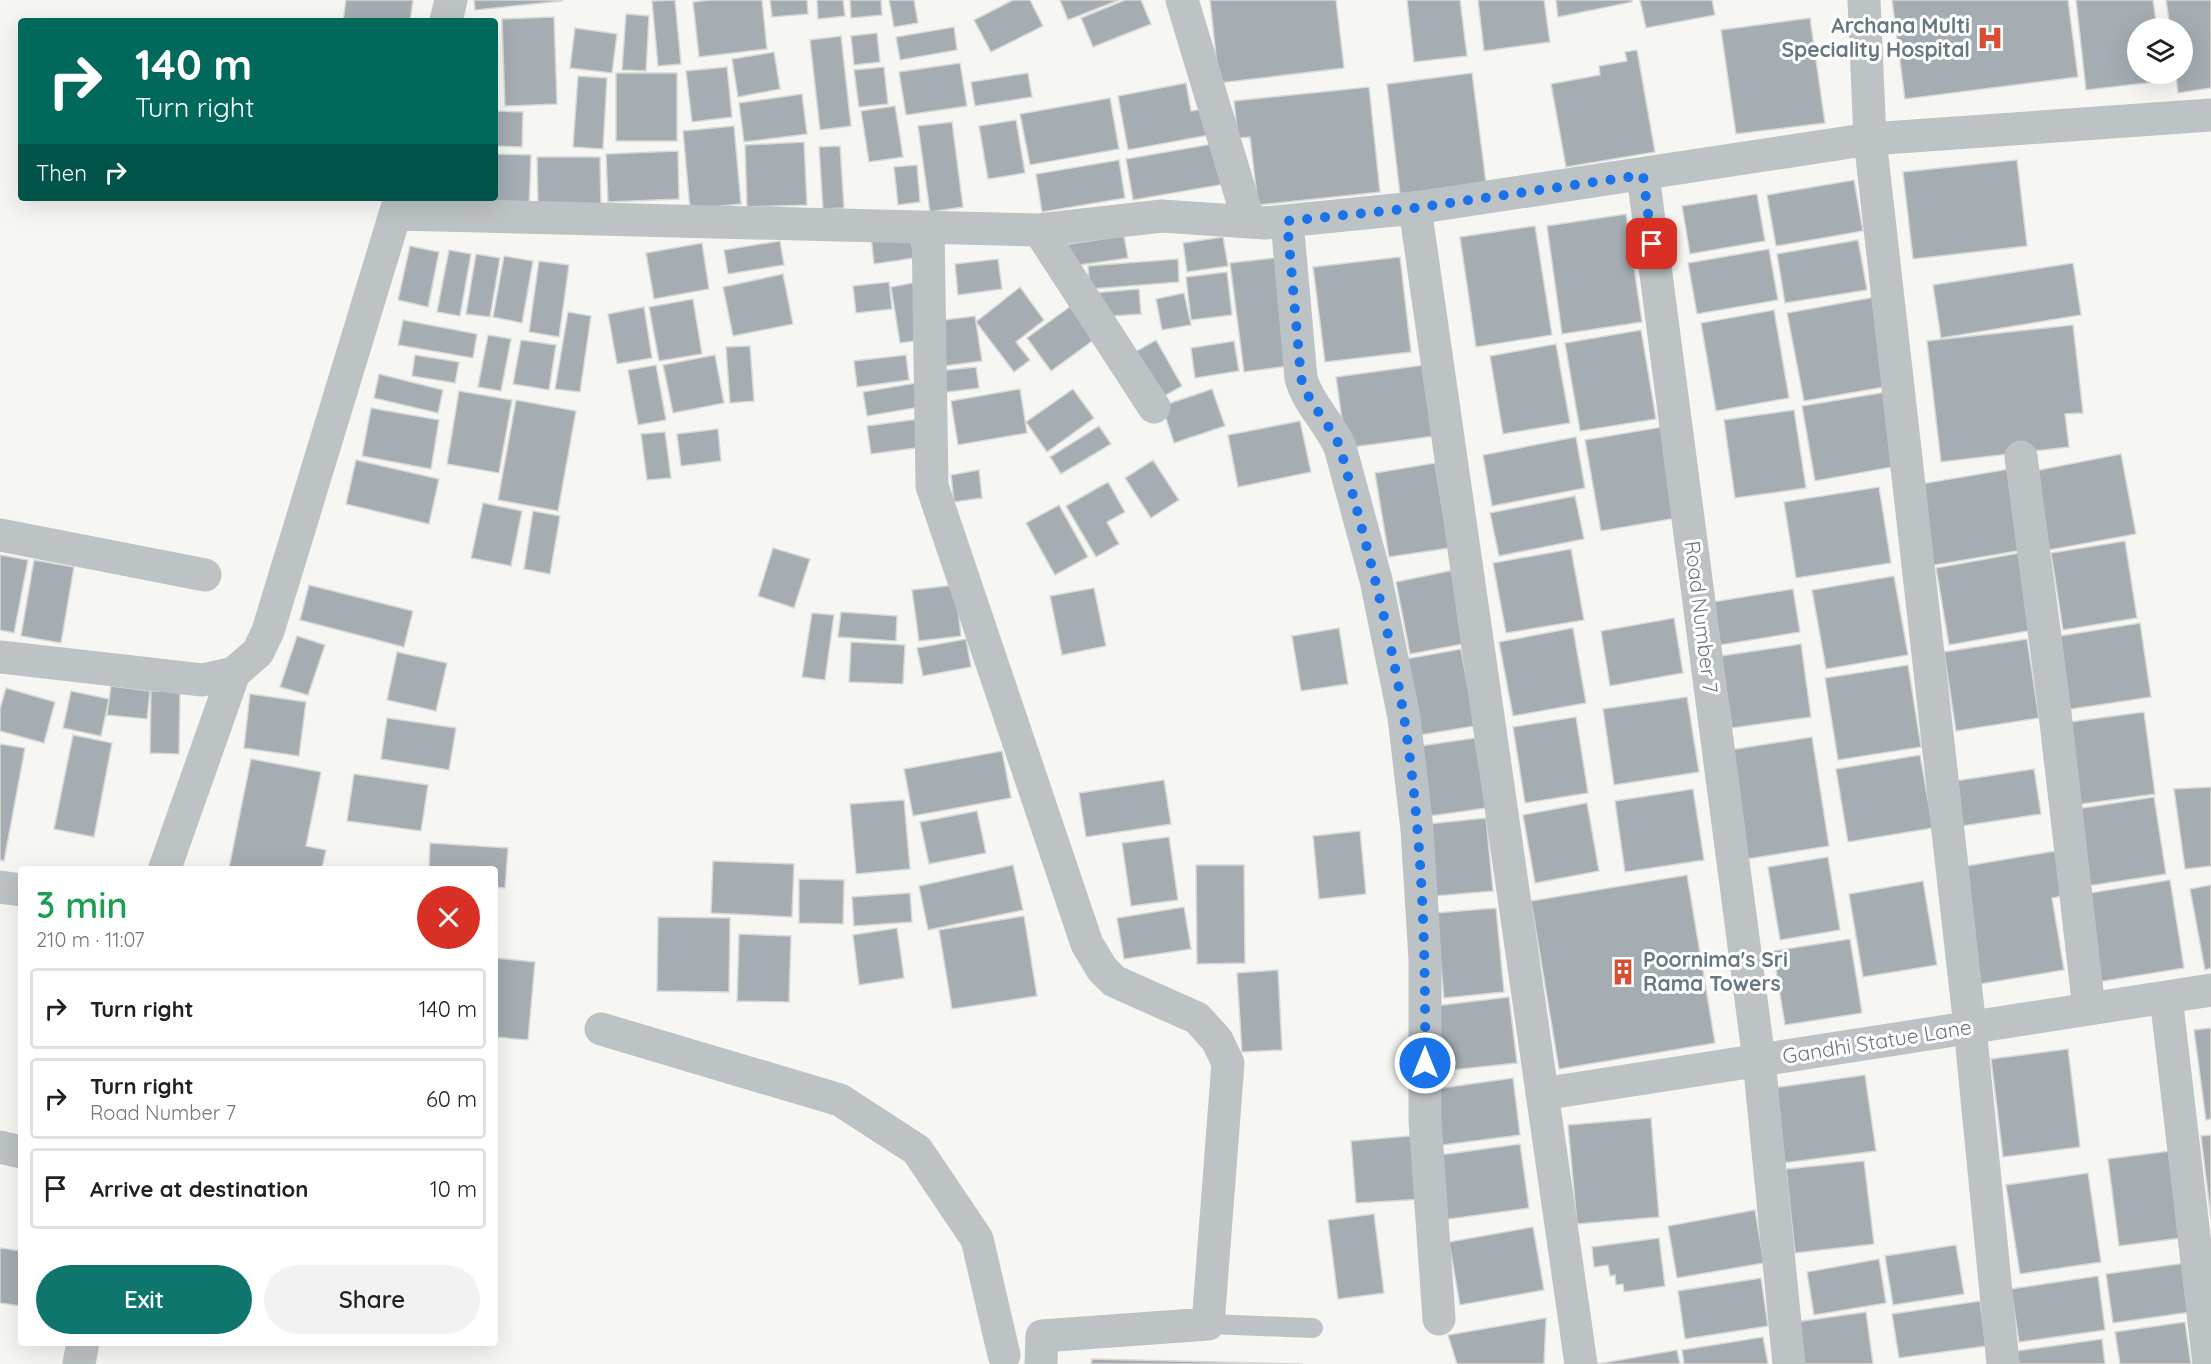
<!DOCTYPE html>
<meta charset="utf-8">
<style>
:root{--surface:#fff;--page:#f2f2f2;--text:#202124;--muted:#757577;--line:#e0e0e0;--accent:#0f766e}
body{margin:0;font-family:Quicksand,sans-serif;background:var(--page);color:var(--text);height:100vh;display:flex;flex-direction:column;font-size:22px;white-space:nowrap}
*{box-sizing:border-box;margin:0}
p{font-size:20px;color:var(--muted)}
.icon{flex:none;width:33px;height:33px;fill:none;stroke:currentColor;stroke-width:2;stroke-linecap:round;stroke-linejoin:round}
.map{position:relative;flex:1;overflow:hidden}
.sheet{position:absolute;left:18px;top:866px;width:480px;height:480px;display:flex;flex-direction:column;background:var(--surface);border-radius:6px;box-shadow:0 6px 24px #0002}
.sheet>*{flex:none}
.hud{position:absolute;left:18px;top:18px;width:480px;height:183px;border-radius:6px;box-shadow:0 6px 24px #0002;background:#00695c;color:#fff;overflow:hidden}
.buttons{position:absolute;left:2127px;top:18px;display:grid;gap:12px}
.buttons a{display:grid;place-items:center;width:66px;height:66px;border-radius:50%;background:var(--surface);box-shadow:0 6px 24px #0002;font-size:30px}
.pin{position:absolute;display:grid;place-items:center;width:51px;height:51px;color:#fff;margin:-26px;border-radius:12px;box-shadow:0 3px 9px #0006}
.me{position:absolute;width:66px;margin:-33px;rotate:0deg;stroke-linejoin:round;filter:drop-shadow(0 0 4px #0008)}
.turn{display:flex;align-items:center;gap:21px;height:126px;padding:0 18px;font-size:27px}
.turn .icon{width:78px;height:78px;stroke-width:2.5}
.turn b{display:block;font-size:42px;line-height:51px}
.then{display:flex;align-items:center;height:57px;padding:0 18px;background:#0003;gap:12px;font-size:22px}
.round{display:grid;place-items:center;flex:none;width:63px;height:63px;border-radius:32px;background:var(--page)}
.head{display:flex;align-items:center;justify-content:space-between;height:102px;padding:0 18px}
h1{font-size:36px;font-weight:600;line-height:45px;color:#1e9e55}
.cta{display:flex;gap:12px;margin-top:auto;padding:12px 18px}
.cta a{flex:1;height:69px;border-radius:36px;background:var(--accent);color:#fff;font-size:24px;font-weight:600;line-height:69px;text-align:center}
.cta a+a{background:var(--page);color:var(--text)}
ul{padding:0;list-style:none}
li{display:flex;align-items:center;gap:18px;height:81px;margin:0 12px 9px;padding:0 6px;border:3px solid var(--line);border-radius:6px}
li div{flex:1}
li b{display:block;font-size:22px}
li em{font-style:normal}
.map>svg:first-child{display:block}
.building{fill:#a5adb2;stroke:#d8d8d6;stroke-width:1.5}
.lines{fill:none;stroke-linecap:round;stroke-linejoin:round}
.lane{stroke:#bdc2c5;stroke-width:20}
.street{stroke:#bdc2c5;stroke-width:33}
.route{stroke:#1a73e8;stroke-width:10;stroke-dasharray:0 18}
.labels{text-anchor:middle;stroke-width:6;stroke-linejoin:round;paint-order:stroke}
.poi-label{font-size:21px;font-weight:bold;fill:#677882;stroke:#fff;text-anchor:end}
.street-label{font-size:21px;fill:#677882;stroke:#fff}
</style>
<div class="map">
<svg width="2211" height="1364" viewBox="0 0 2211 1364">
<rect width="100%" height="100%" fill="#f6f6f3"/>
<path class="building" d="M346,0H413L410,21H343Z
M474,0H562V1L475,10Z
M675,0L681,64L658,66L652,1Z
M710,0H762L767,49L699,57L693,2Z
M770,0H807L808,14L772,17Z
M817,0H843L845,16L818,19Z
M850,0H881L882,15L851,18Z
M889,0H914L918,23L894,27Z
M1013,0H1030L1043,26L991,52L974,20Z
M1060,0H1119L1068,20Z
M1125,0H1141L1151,24L1093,47L1081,18Z
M1210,0H1336L1344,68L1219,83Z
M1407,0H1460L1467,56L1414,62Z
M1478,0H1544L1550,42L1484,51Z
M1556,0H1632V2L1558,17Z
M1640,0H1712L1715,15L1646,28Z
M1892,0H2068L2078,77L1905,99Z
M2076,0H2153L2157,28H2138V74H2162L2163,81L2086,90Z
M2166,0H2211V88L2178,93L2176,74H2182V28H2170Z
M626,14L649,16L646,71L622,70Z
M554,17L557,104L505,106L502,19Z
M1810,18L1825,123L1736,134L1721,30Z
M954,27L957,50L900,60L896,37Z
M575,28L617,34L612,73L570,68Z
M877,33L880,62L854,65L851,36Z
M841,36L851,126L820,130L810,40Z
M1637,50L1655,152L1566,167L1551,84L1600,75L1599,66L1627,61L1625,52Z
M774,52L780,89L738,97L732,59Z
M960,63L967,106L906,115L899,72Z
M727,67L732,117L692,122L686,71Z
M884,67L888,104L859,107L854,70Z
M616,73H677V141H616Z
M1028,73L1032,97L975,106L971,82Z
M1472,73L1486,183L1400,194L1387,84Z
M578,76L607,78L603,149L573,147Z
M1186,83L1191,111L1210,108L1215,134L1128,150L1118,96Z
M1369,87L1380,192L1258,205L1250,137L1238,138L1234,101Z
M802,94L807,134L744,142L739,103Z
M1110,98L1119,149L1030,165L1020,114Z
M895,106L903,157L869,162L861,111Z
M495,111L523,112L522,147L495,146Z
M1016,120L1025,173L988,179L979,126Z
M952,122L963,207L930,212L918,126Z
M734,126L741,204L690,209L683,131Z
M804,142L807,205L747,207L745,145Z
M1218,143L1225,184L1133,200L1126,159Z
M840,146L844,208L823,209L819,147Z
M678,151L679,199L608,202L606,154Z
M495,154L531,155L529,208L467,207V198H495Z
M537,157H600L601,206L538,207Z
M1119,160L1125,198L1042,212L1036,174Z
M2017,160L2027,246L1913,259L1903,172Z
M917,165L920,202L898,205L894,167Z
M1854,180L1863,231L1776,246L1767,195Z
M1757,194L1765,241L1690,254L1682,206Z
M1626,214L1642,322L1562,334L1547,226Z
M1535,226L1552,335L1476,347L1460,237Z
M910,231L914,258L874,264L871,236Z
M1124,236L1128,258L1072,266L1068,244Z
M1223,237L1228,266L1187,272L1183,243Z
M1858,240L1867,290L1785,303L1777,254Z
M780,241L784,265L728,274L724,250Z
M702,243L709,289L654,299L646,253Z
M410,246L439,252L428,307L398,300Z
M1769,249L1778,300L1697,314L1688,263Z
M449,250L471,254L460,316L437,312Z
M476,254L500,258L490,317L466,314Z
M504,256L533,261L522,323L493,317Z
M1284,257L1297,365L1244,372L1230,263Z
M1400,257L1411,352L1325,362L1313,267Z
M998,259L1002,289L958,295L955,264Z
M1178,259L1179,282L1090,289L1088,266Z
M539,261L569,265L559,337L529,332Z
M2073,263L2081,315L1941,338L1933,285Z
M1227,272L1232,315L1191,320L1186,277Z
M783,274L793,324L733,336L723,287Z
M889,282L892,309L856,313L853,286Z
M913,283L922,340L900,343L891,287Z
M1020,287L1044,320L1016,342L1030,360L1014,372L976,322Z
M1139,289L1141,314L1098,317L1093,293Z
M1184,293L1191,325L1162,330L1156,299Z
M1875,297L1890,386L1804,401L1787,313Z
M693,299L702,354L659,361L649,307Z
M1075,303L1099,336L1051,371L1027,338Z
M644,307L652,358L617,364L608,314Z
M1774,310L1789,398L1716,411L1701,323Z
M568,312L591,316L580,392L555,389Z
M975,316L982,361L944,366L937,321Z
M403,320L477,334L473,358L398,345Z
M2073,325L2083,413L2065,414L2069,447L1941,462L1927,341Z
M1641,330L1656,419L1580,431L1565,343Z
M488,335L511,339L501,391L478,387Z
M521,340L556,345L549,390L513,384Z
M1156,340L1182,386L1161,398L1135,352Z
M1234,341L1239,371L1195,378L1191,348Z
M1556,344L1570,423L1503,434L1490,356Z
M750,346L754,401L730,403L726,347Z
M415,355L459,362L455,383L412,376Z
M715,355L724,403L673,413L663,365Z
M906,355L909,380L857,387L854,361Z
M656,365L666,420L638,425L628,370Z
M1424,365L1435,436L1346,448L1336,377Z
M976,367L979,388L940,393L938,371Z
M379,374L443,390L438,413L374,398Z
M916,383L920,407L867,416L863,392Z
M1020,389L1027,433L958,445L951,401Z
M1073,389L1094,418L1047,452L1026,422Z
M1212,389L1225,426L1174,443L1162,406Z
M459,391L512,400L499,473L447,464Z
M1886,392L1898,466L1815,481L1802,406Z
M516,400L576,411L558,511L498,500Z
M371,408L439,420L431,469L362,456Z
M1794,410L1806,488L1735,498L1724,420Z
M918,419L923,447L871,454L867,426Z
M1300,421L1311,472L1238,487L1228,435Z
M1099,426L1111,444L1061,474L1050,457Z
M1662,427L1677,518L1601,531L1585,440Z
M718,429L721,461L681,466L677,434Z
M665,432L671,478L647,480L641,434Z
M1576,437L1585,488L1492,506L1483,455Z
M2121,454L2136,534L2049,550L2034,471Z
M356,460L439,479L429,524L346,504Z
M1153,460L1179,500L1151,518L1125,478Z
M1435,463L1449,548L1389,557L1375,473Z
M2015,468L2023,550L1929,566L1915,485Z
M979,470L982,498L954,502L951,475Z
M1108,482L1125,512L1107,522L1119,544L1096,557L1066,506Z
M1879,487L1891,563L1796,578L1784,502Z
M1575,496L1584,539L1499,556L1490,513Z
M483,503L522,511L511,566L471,558Z
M1059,505L1088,557L1055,575L1026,523Z
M533,511L560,516L550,574L524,569Z
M2125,541L2137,618L2063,630L2051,553Z
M773,548L810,559L794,608L758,596Z
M1571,549L1584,620L1506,633L1493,563Z
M2019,553L2033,630L1949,645L1936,568Z
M0,555L28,560L14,633L0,630Z
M34,560L74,567L61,643L21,636Z
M1454,570L1468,643L1410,654L1396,582Z
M1894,576L1908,655L1826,669L1812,590Z
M309,585L413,611L404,647L300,620Z
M955,585L961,636L919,641L912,590Z
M1094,588L1106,646L1062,655L1050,596Z
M1793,589L1800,632L1720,645L1713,602Z
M841,612L897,616L896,641L838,637Z
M812,613L834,615L825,680L802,677Z
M1674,618L1683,673L1610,686L1601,631Z
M2140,623L2151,697L2065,710L2053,637Z
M1339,628L1348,684L1301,691L1292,636Z
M1573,628L1586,703L1513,716L1499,642Z
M297,636L325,645L308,695L280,687Z
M966,639L971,667L923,676L917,648Z
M2027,639L2039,718L1956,731L1944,652Z
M851,642L905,645L903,684L849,682Z
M1801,644L1811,717L1732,728L1721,656Z
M1461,649L1475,726L1420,735L1406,659Z
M397,652L447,663L436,711L387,700Z
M1908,665L1921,747L1838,760L1825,678Z
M111,686L150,691L147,719L107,715Z
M6,688L55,702L44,743L0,731V709Z
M71,691L109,699L101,736L63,728Z
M151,691H180L179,754L150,753Z
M250,694L306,702L299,756L244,748Z
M1687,697L1699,772L1614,785L1603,709Z
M2144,712L2155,794L2074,805L2062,723Z
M1576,717L1588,793L1525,803L1513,727Z
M387,718L456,728L449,770L381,759Z
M73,735L112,743L94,837L54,829Z
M1812,737L1829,846L1747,859L1730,750Z
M1475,738L1486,808L1430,816L1420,746Z
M0,744L25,748L4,861L0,860Z
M1002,751L1011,798L913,816L904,769Z
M1920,755L1933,828L1848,842L1836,769Z
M251,759L321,772L306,846L326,850L322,868H229Z
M2034,769L2041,814L1962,826L1955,781Z
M354,774L428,785L421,831L347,821Z
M1164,780L1171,824L1086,837L1079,793Z
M2211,787V866L2185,869L2174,789Z
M1693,789L1704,860L1625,872L1615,801Z
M2154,797L2166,874L2081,887L2070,810Z
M904,800L910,869L856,874L850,804Z
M1587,803L1599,871L1535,883L1523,815Z
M977,811L986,853L929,864L920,822Z
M1486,818L1493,891L1435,896L1428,824Z
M1360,831L1366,894L1319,899L1313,836Z
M1169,837L1178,900L1131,906L1122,843Z
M430,843L508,848L505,888L495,887V868H429Z
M2055,851L2062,896L2052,898L2064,970L1980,984L1960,867Z
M1828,857L1840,930L1780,940L1768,867Z
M713,861L794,864L792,917L711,913Z
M1013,865L1023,910L928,930L919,886Z
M1196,865H1244L1245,963L1197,964Z
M1687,875L1715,1043L1559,1069L1531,901Z
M799,879L844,880L843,924L799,923Z
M2170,880L2184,968L2098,982L2084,894Z
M1923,881L1937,965L1863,977L1849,894Z
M2211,885V968L2205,970L2190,889Z
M910,893L912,922L854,926L852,897Z
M1184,907L1191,949L1124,959L1117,918Z
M1496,908L1504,992L1444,998L1436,913Z
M1024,916L1037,996L952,1009L939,930Z
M658,917L730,918L729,992L657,991Z
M897,928L904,978L859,985L853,935Z
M739,934L791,936L789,1002L737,1001Z
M1850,939L1862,1013L1785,1025L1773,951Z
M495,958L535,962L528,1040L495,1037Z
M1278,970L1282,1050L1242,1052L1237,973Z
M1509,997L1517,1063L1443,1071L1435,1006Z
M2211,1028V1119L2206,1120L2194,1030Z
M2068,1049L2080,1147L2003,1157L1991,1059Z
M1865,1075L1876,1151L1783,1163L1772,1088Z
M1513,1078L1520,1135L1435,1146L1428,1090Z
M1651,1118L1659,1217L1577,1224L1568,1125Z
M1421,1135L1425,1199L1356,1203L1351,1141Z
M2211,1135V1219L2201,1136Z
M1520,1144L1529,1208L1442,1220L1433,1156Z
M2170,1151L2181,1238L2119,1246L2108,1159Z
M1864,1161L1874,1244L1795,1253L1786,1169Z
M2088,1173L2101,1262L2020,1274L2006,1185Z
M1755,1210L1764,1263L1677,1278L1668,1226Z
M1374,1214L1384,1293L1338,1299L1328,1220Z
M1533,1227L1544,1290L1460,1305L1449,1242Z
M1659,1238L1665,1286L1624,1292L1623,1284L1616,1285L1615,1275L1610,1276L1608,1265L1594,1267L1592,1247Z
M1956,1245L1964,1294L1893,1305L1885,1256Z
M0,1248L21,1251V1306L0,1303Z
M1879,1259L1886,1303L1814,1315L1807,1272Z
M2185,1263L2191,1312L2113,1323L2106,1274Z
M2098,1276L2105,1330L2019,1342L2011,1289Z
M1761,1278L1768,1326L1685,1339L1678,1291Z
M1980,1301L1986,1346L1899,1358L1892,1314Z
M1866,1312L1873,1364H1802L1796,1322Z
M1546,1318L1544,1364H1457L1448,1335Z
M2185,1322L2191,1364H2120L2115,1332Z
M1763,1337L1768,1364H1684L1682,1350Z
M2102,1339L2105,1364H2019L2017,1351Z
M1677,1350L1680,1364H1597Z
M1092,1359L1303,1364H1091Z"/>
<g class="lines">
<path class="lane" d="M1208,1324L1313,1328"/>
<path class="street" d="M1182,0L1249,222
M1864,0L1870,139L1970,1027L2003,1364
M446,21L451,0
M1643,175L1759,1060L1789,1364
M1415,208L1581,1364
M396,214L1039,230L1162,216L1265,223L1415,208L1870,139L2211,115
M1287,221L1301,378C1308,404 1329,422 1340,447L1376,580L1404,717L1417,829L1425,959V1120L1439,1319
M928,227L932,486L1087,944L1102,969L1114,981L1197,1018L1217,1040L1228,1063L1208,1324L1042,1336L1041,1364
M1039,230L1154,407
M2021,457L2054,705L2089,1009
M0,535L205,575
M0,657L202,680L234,673L258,652L268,631L400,198
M165,868L234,673
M0,887L21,890
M2166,997L2209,1364
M601,1029L840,1100L917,1150L977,1239L1004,1355
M1542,1094L2211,990
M0,1147L21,1152
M79,1364L83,1342"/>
</g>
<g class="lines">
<path class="route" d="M1425,1063C1426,948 1422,832 1404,717C1389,626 1364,536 1340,447C1329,422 1308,404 1301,378L1287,221L1415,208L1643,175L1652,244"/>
</g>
<defs>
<g id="hospital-bare" transform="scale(2.07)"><path d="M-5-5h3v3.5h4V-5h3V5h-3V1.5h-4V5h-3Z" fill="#d84e32" stroke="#fff" stroke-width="2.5" paint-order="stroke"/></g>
<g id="building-bare" transform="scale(2.07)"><path d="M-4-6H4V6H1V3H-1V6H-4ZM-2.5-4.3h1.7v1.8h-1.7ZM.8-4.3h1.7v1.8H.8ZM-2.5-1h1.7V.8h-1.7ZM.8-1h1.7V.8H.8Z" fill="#d84e32" stroke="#fff" stroke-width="2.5" paint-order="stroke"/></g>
</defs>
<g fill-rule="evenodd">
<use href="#hospital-bare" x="1990" y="38"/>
<use href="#building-bare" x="1623" y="972"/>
</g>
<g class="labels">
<g class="poi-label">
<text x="1970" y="33">Archana Multi<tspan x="1970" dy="24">Speciality Hospital</tspan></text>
<text x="1643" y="967" text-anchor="start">Poornima's Sri<tspan x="1643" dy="24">Rama Towers</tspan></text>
</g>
<g class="street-label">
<text transform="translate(1701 617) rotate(83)" y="7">Road Number 7</text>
<text transform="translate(1877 1042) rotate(-9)" y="7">Gandhi Statue Lane</text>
</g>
</g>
</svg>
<div class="buttons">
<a><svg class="icon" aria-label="layers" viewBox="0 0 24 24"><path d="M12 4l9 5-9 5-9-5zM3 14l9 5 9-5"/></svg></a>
</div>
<div class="pin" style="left:1652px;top:244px;background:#d93025"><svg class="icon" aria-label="arrive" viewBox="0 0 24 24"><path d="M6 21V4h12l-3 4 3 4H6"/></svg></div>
<svg class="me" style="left:1425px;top:1063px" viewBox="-20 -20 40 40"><circle r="17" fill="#1a73e8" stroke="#fff" stroke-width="3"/><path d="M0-11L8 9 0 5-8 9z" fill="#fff"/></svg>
<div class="hud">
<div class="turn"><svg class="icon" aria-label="right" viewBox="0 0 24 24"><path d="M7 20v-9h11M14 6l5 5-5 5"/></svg><div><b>140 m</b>Turn right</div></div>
<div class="then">Then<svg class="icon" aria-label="right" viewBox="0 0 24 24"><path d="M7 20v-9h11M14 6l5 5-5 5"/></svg></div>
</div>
<section class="sheet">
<div class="head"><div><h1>3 min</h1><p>210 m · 11:07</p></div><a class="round" style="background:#d93025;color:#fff"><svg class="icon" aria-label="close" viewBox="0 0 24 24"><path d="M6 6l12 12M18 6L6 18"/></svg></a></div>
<ul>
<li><svg class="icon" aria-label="right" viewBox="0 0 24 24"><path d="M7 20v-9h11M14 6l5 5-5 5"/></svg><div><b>Turn right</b></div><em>140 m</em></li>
<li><svg class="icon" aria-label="right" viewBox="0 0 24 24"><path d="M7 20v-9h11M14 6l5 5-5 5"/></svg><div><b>Turn right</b><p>Road Number 7</p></div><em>60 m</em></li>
<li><svg class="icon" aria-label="arrive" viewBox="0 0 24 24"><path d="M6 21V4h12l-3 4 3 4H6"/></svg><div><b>Arrive at destination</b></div><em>10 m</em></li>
</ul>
<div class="cta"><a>Exit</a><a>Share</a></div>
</section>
</div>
